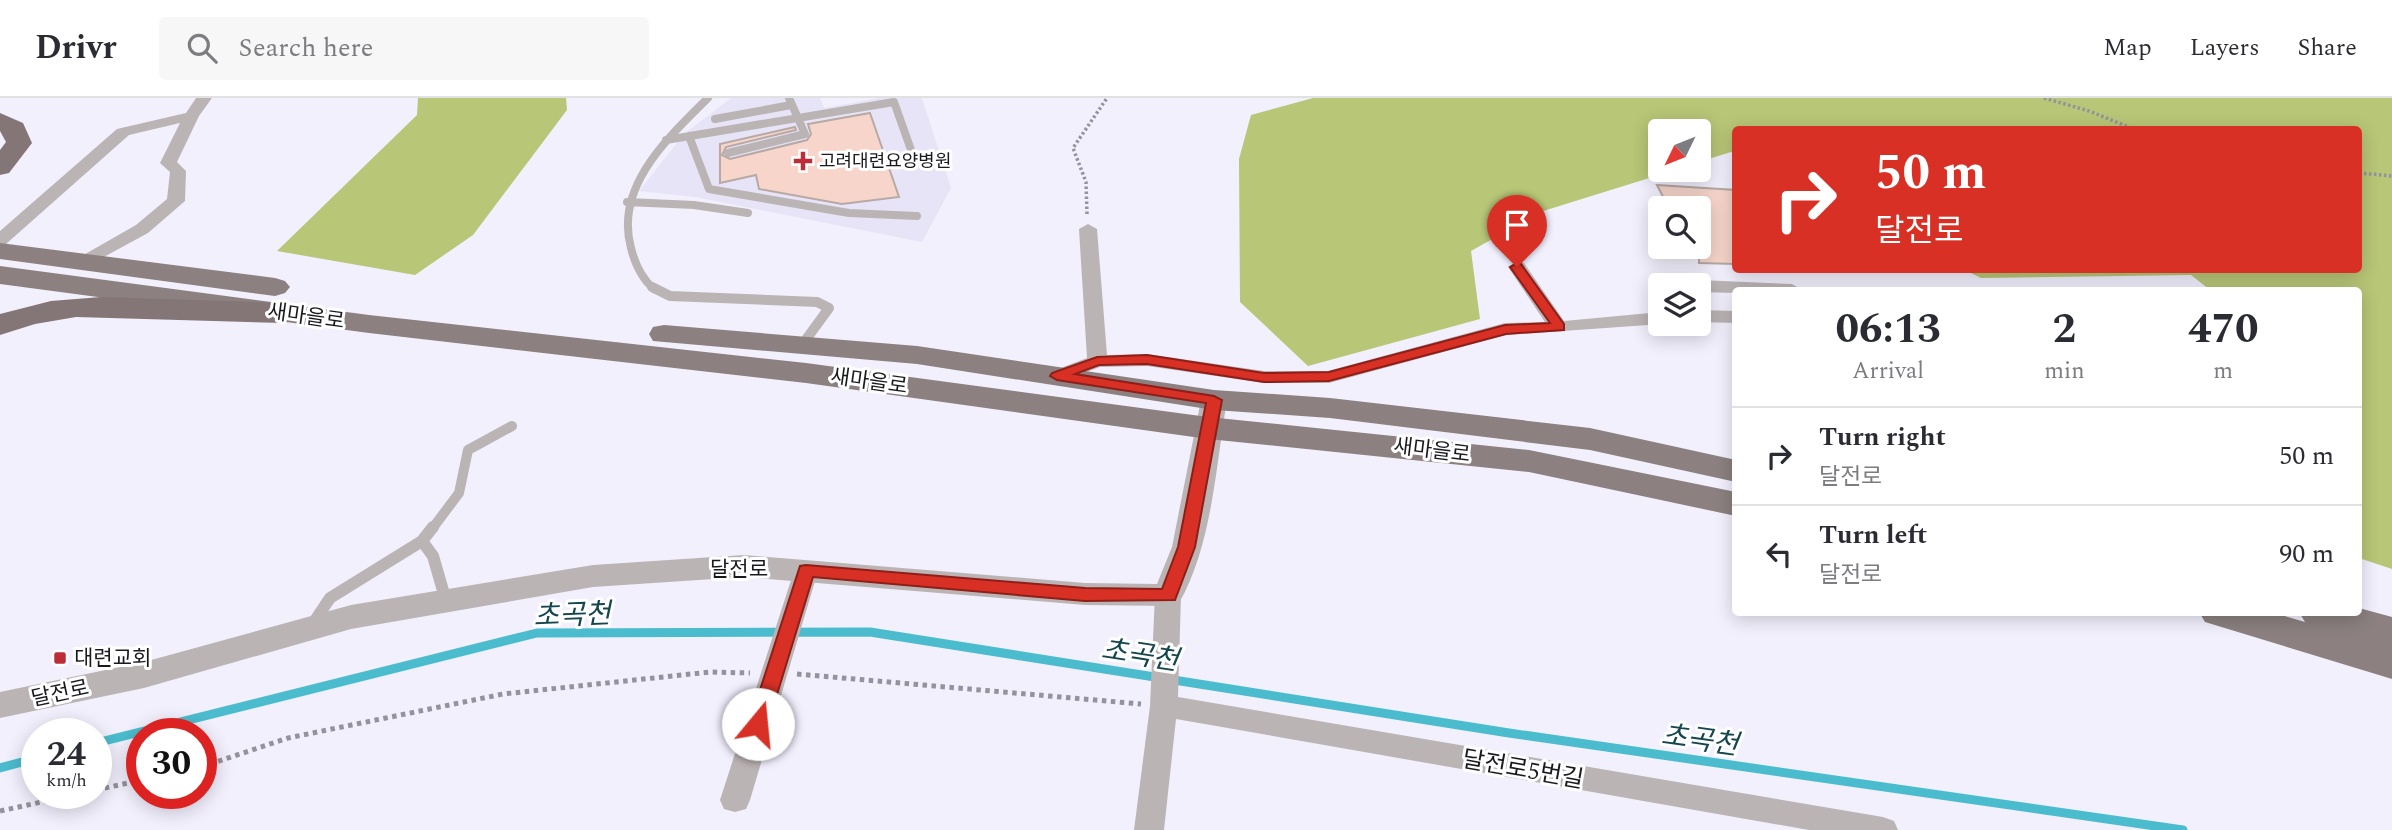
<!DOCTYPE html>
<meta charset="utf-8">
<style>
:root{--surface:#fff;--page:#f7f7f7;--text:#2b2b33;--muted:#7c7c81;--line:#e1e1e2}
body{margin:0;font-family:Spectral,"Noto Sans KR",serif;background:var(--page);color:var(--text);height:100vh;display:flex;flex-direction:column;font-size:26px;white-space:nowrap}
*{box-sizing:border-box;margin:0}
p{font-size:23px;color:var(--muted)}
.icon{flex:none;width:38px;height:38px;fill:none;stroke:currentColor;stroke-width:2;stroke-linecap:round;stroke-linejoin:round}
.map{position:relative;flex:1;overflow:hidden}
.drawer{position:absolute;left:1732px;top:189px;width:630px;height:329px;display:flex;flex-direction:column;background:var(--surface);border-radius:7px;box-shadow:0 4px 18px #0003}
.drawer>*{flex:none}
.guide{position:absolute;left:1732px;top:28px;width:630px;height:147px;border-radius:7px;box-shadow:0 4px 18px #0003;background:#d93025;color:#fff;overflow:hidden}
.needle{width:46px;rotate:227deg}
.tools{position:absolute;left:1648px;top:21px;display:grid;gap:14px}
.tools a{display:grid;place-items:center;width:63px;height:63px;border-radius:7px;background:var(--surface);box-shadow:0 4px 18px #0003;font-size:35px}
.speed{position:absolute;left:21px;top:620px;display:flex;gap:14px;font-size:35px;font-weight:700;text-align:center}
.speed>*{display:grid;place-content:center;width:91px;height:91px;border-radius:50%;background:var(--surface);box-shadow:0 4px 18px #0003;line-height:1}
.speed small{font-size:18px;font-weight:400}
.speed .limit{border:10px solid #d22;background:#fff;color:#111}
.pin{position:absolute;display:grid;place-items:center;width:60px;height:60px;color:#fff;margin:-72px -30px;border-radius:50% 50% 50% 0;rotate:-45deg;box-shadow:0 0 7px #0007}
.pin .icon{rotate:45deg}
.me{position:absolute;width:77px;margin:-38px;rotate:17deg;stroke-linejoin:round;filter:drop-shadow(0 0 5px #0008)}
.turn{display:flex;align-items:center;gap:24px;height:147px;padding:0 28px;font-size:32px}
.turn .icon{width:91px;height:91px;stroke-width:2.5}
.turn b{display:block;font-size:49px;line-height:60px}
.eta{display:flex;justify-content:space-evenly;align-items:center;height:119px;text-align:center}
.eta b{font-size:42px;font-weight:700;line-height:49px}
ul{padding:0;list-style:none}
li{display:flex;align-items:center;gap:21px;height:98px;padding:0 28px;border-top:2px solid var(--line)}
li div{flex:1}
li b{display:block;font-size:26px}
li em{font-style:normal}
header{display:flex;align-items:center;gap:42px;box-sizing:border-box;height:98px;padding:0 35px;background:var(--surface);border-bottom:2px solid var(--line)}
header strong{font-size:33px}
nav{display:flex;gap:38px;margin-inline-start:auto;font-size:24px}
.search{width:490px;height:63px;background:var(--page);display:flex;align-items:center;gap:18px;box-sizing:border-box;padding:0 24px;border-radius:7px;color:var(--muted);font-size:26px}
.map>svg:first-child{display:block}
.built{fill:#e7e4f8}
.forest{fill:#b8c677}
.lines{fill:none;stroke-linecap:round;stroke-linejoin:round}
.stream{stroke:#4bbcce;stroke-width:9}
.building{fill:#f7d5ca;stroke:#b7a9a4;stroke-width:2}
.path-far1{stroke:#94929c;stroke-width:3.5;stroke-dasharray:2.5 2.5;stroke-linecap:butt}
.path{stroke:#94929c;stroke-width:5;stroke-dasharray:4.5 4.5;stroke-linecap:butt}
.service-far2{stroke:#bbb4b4;stroke-width:8}
.service-far1{stroke:#bbb4b4;stroke-width:10}
.service{stroke:#bbb4b4;stroke-width:12}
.minor{fill:#bbb4b4;fill-rule:evenodd}
.tertiary{fill:#bbb4b4;fill-rule:evenodd}
.primary{fill:#8c8080;fill-rule:evenodd}
.trunk{fill:#847677;fill-rule:evenodd}
.route{fill:#d93025;stroke:#8d1f18;stroke-width:2}
.poi-dot{fill:#bd2d38;stroke:#fff;stroke-width:2.5}
.labels{text-anchor:middle;stroke-width:6;stroke-linejoin:round;paint-order:stroke}
.far-poi-label{font-size:18px;fill:#1a191e;stroke:#fff;text-anchor:start}
.street-label{font-size:21px;fill:#1a191e;stroke:#fff}
.poi-label{font-size:21px;fill:#1a191e;stroke:#fff;text-anchor:start}
.near-street-label{font-size:24px;fill:#1a191e;stroke:#fff}
.near-water-label{font-size:28px;font-style:italic;fill:#14464d;stroke:#fff}
</style>
<header>
<strong>Drivr</strong>
<div class="search"><svg class="icon" aria-label="search" viewBox="0 0 24 24"><circle cx="10" cy="10" r="6"/><path d="M15 15l6 6"/></svg>Search here</div>
<nav><a>Map</a><a>Layers</a><a>Share</a></nav>
</header>
<div class="map">
<svg width="2392" height="732" viewBox="0 0 2392 732">
<rect width="100%" height="100%" fill="#f2f0fd"/>
<path class="built" d="M731,0H820L824,10L879,0H922L951,90L922,144L695,99L639,93L684,36Z"/>
<path class="forest" d="M418,0H566L567,12L473,137L415,177L277,153L417,17Z
M1313,0H2392V471L2359,460V192H2210L2191,177L1981,180L1965,172H2359V32H1736V56L1731,54L1699,64V33H1661V72H1675L1540,114L1471,153L1480,221L1308,268L1240,204L1239,61L1251,17Z"/>
<g class="lines">
<path class="stream" d="M96,645L537,535L870,534L1509,635L2183,732
M0,670L37,660"/>
</g>
<path class="building" d="M870,15L899,99L842,106L759,91L756,77L720,85V46L795,29L796,32L726,49L722,57L730,61L807,42L811,36L808,26Z
M1657,87L1736,92V166L1699,165V110H1669Z"/>
<g class="lines">
<path class="path-far1" d="M2044,0L2089,13L2136,32
M2359,75L2392,78
M1087,116L1086,84L1073,50L1107,0"/>
<path class="path" d="M797,576L1141,606
M201,669L288,640L503,596L710,574L750,575
M96,692L142,682
M0,713L83,695"/>
<path class="service-far2" d="M715,21L791,7
M689,38L709,91L849,115L917,118
M666,42L894,4L915,63
M728,55L805,36L789,0
M627,104L694,107L748,115
M654,191C641,180 635,166 631,150C614,88 669,39 708,0"/>
<path class="service-far1" d="M652,189L670,198L817,204L829,210L802,247
M432,431L459,395L468,352L512,328"/>
<path class="service" d="M433,429L422,443L433,458L446,503
M312,527L330,500L422,443"/>
<path class="minor" d="M196,0H212L199,18L177,64L186,73L185,103L148,135L89,167L82,169L73,163L136,127L167,101L170,74L160,65L180,25L129,37L6,146L0,147V133L117,31L186,15Z
M1088,126L1097,131L1107,257L1147,256L1264,273H1328L1505,225L1545,224L1508,169L1517,163L1524,165L1564,223L1661,214L1662,226L1506,237L1329,285H1264L1147,268L1100,269L1064,282H1050L1047,278L1050,274L1087,260L1079,131Z
M1699,182L1792,186L1802,192H1736V195L1699,194V187H1690Z
M1699,212L1736,213V225L1699,224Z
M806,464L815,467L818,473L750,702L746,711L735,714L724,711L720,702L794,473L797,467Z
M1168,488L1177,491L1181,497L1178,599L1883,719L1894,723L1898,732H1809L1176,621L1164,732H1134L1150,608L1155,497L1159,491Z"/>
<path class="tertiary" d="M1214,294L1223,296L1227,302C1216,367 1212,448 1179,505L1168,508L1085,507L744,479L593,489L351,531L144,590L0,620V594L144,564L351,507L593,467L744,457L1085,485L1157,486L1172,449L1201,302L1205,296Z"/>
<path class="primary" d="M0,145L275,180L285,183L290,189L285,195L275,198L0,161Z
M0,168L369,217L806,265L1208,319L1529,352L1736,394V418L1529,374L1208,341L806,285L369,235L0,186Z
M664,227L917,248L1214,292L1330,300L1590,330L1736,362V384L1590,352L1330,320L1214,312L917,266L653,243L649,236L653,229Z
M2359,510L2392,519V549L2349,537L2392,549V581L2205,524L2199,514H2271L2305,524L2299,514H2359Z"/>
<path class="trunk" d="M0,15L23,25L32,45L9,75L0,77V52L6,44L0,33Z
M101,199L284,205L295,208L300,215L295,222L284,225L76,219L35,226L0,237V216L51,203Z"/>
</g>
<path class="route" d="M1517,165L1521,166L1564,226V232L1506,236L1329,283L1264,284L1147,266L1099,267L1075,276L1214,298L1222,302L1195,449L1175,502L1085,503L813,479L768,626L765,632L758,634L751,632L749,626L800,468L806,467L1085,490L1162,491L1178,449L1206,305L1057,282L1050,278L1052,275L1097,259L1147,257L1264,275L1329,274L1505,227L1550,225L1510,169Z"/>
<g class="poi-dot">
<path d="M799.5 52.5h7v7h7v7h-7v7h-7v-7h-7v-7h7z"/>
<rect x="53" y="553" width="14" height="14" rx="3.5"/>
</g>
<g class="labels">
<g class="far-poi-label">
<text x="819" y="69">고려대련요양병원</text>
</g>
<g class="street-label">
<text transform="translate(306 218) rotate(8)" y="7">새마을로</text>
<text transform="translate(869 283) rotate(8)" y="7">새마을로</text>
<text transform="translate(1432 352) rotate(7)" y="7">새마을로</text>
<text x="739" y="478">달전로</text>
<text transform="translate(60 595) rotate(-12)" y="7">달전로</text>
</g>
<g class="poi-label">
<text x="74" y="567">대련교회</text>
</g>
<g class="near-street-label">
<text transform="translate(1523 671) rotate(10)" y="8">달전로5번길</text>
</g>
<g class="near-water-label">
<text transform="translate(572 516) rotate(-2)" y="10">초곡천</text>
<text transform="translate(1140 556) rotate(9)" y="10">초곡천</text>
<text transform="translate(1700 641) rotate(8)" y="10">초곡천</text>
</g>
</g>
</svg>
<div class="tools">
<a><svg class="needle" viewBox="-14 -14 28 28"><path d="M0-13l5 13h-10z" fill="#e53935"/><path d="M0 13l5-13h-10z" fill="#7c7c81"/></svg></a>
<a><svg class="icon" aria-label="search" viewBox="0 0 24 24"><circle cx="10" cy="10" r="6"/><path d="M15 15l6 6"/></svg></a>
<a><svg class="icon" aria-label="layers" viewBox="0 0 24 24"><path d="M12 4l9 5-9 5-9-5zM3 14l9 5 9-5"/></svg></a>
</div>
<div class="speed"><div>24<small>km/h</small></div><div class="limit">30</div></div>
<div class="pin" style="left:1517px;top:169px;background:#d93025"><svg class="icon" aria-label="arrive" viewBox="0 0 24 24"><path d="M6 21V4h12l-3 4 3 4H6"/></svg></div>
<svg class="me" style="left:758px;top:626px" viewBox="-20 -20 40 40"><circle r="19" fill="#fff"/><path d="M0-13L10 11 0 6-10 11z" fill="#d93025"/></svg>
<div class="guide">
<div class="turn"><svg class="icon" aria-label="right" viewBox="0 0 24 24"><path d="M7 20v-9h11M14 6l5 5-5 5"/></svg><div><b>50 m</b>달전로</div></div>
</div>
<section class="drawer">
<div class="eta">
<div><b>06:13</b><p>Arrival</p></div>
<div><b>2</b><p>min</p></div>
<div><b>470</b><p>m</p></div>
</div>
<ul>
<li><svg class="icon" aria-label="right" viewBox="0 0 24 24"><path d="M7 20v-9h11M14 6l5 5-5 5"/></svg><div><b>Turn right</b><p>달전로</p></div><em>50 m</em></li>
<li><svg class="icon" aria-label="left" viewBox="0 0 24 24"><path d="M17 20v-9H6M10 6l-5 5 5 5"/></svg><div><b>Turn left</b><p>달전로</p></div><em>90 m</em></li>
</ul>
</section>
</div>
